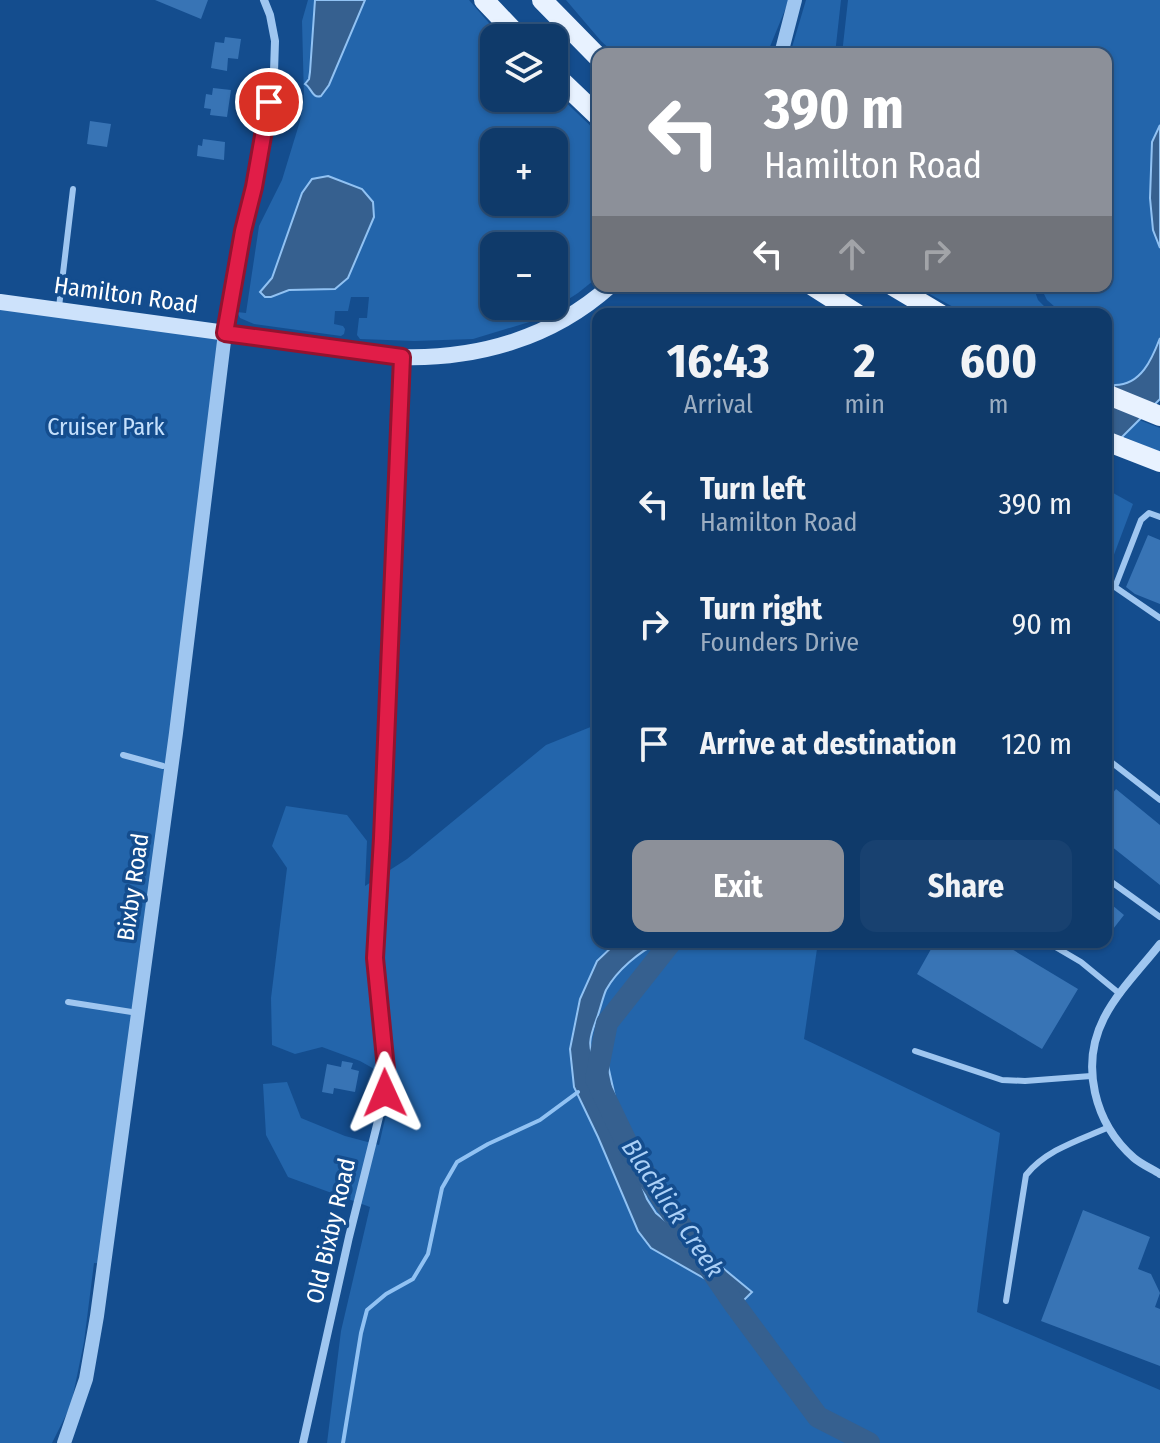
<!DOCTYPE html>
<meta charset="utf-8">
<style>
:root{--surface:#0f3a6a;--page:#184170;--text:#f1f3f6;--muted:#9badc1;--line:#2f547e;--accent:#8c9099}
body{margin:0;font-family:"Fira Sans Condensed",sans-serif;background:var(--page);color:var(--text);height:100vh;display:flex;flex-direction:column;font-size:30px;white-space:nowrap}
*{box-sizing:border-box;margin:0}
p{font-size:26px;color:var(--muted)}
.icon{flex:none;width:44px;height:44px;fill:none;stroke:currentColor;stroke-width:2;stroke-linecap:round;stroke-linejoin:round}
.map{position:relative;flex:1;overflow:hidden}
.side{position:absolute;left:592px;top:308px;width:520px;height:640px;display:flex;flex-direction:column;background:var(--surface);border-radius:16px;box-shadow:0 2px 6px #0004,0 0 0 2px var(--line)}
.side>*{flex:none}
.hud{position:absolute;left:592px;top:48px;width:520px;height:244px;border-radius:16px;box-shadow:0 2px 6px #0004,0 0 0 2px var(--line);background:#8c9099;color:#fff;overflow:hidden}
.buttons{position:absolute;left:480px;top:24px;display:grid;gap:16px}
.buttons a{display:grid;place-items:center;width:88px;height:88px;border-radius:16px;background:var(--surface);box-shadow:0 2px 6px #0004,0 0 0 2px var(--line);font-size:40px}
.pin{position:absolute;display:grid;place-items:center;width:68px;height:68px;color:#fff;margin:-34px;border:4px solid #fff;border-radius:50%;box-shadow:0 2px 8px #0007}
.me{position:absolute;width:88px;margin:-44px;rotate:359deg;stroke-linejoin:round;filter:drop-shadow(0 0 6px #0008)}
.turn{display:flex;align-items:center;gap:28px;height:168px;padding:0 40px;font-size:36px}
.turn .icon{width:104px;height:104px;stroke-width:2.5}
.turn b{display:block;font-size:56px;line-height:68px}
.lanes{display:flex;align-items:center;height:76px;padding:0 40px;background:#0003;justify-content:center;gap:40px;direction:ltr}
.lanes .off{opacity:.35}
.eta{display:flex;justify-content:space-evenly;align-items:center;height:136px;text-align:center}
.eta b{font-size:48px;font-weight:700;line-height:56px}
.cta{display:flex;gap:16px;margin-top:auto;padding:16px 40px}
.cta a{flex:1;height:92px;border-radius:16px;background:var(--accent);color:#fff;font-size:32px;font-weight:700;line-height:92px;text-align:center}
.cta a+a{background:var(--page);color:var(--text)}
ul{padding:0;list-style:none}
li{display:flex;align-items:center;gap:24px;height:120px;padding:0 40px}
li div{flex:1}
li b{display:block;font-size:30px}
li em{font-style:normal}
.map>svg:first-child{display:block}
.green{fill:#2365ab;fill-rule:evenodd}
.water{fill:#36608f;stroke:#91c2f3;stroke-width:2}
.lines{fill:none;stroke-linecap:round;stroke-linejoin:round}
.stream{stroke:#91c2f3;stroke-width:4}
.river{stroke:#36608f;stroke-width:22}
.building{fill:#3874b5}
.service{stroke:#9fc6f0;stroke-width:6}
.minor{stroke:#9fc6f0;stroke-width:8}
.tertiary{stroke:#9fc6f0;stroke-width:14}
.secondary{stroke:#cde2fb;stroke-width:16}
.primary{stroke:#e8f2ff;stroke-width:20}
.route-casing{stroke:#92132f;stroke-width:20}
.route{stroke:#e11d48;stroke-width:14}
.labels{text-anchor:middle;stroke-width:7;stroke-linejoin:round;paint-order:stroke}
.street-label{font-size:24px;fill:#fff;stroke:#144d8e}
.park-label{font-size:24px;fill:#c5e0fc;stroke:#144d8e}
.water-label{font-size:26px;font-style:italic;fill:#abd0f7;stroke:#144d8e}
</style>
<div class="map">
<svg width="1160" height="1443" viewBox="0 0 1160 1443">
<rect width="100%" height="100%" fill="#144d8e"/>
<path class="green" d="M308,0H315L310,72L309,79L305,84L310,88L312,92L329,85L365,0H469L502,38H494V98H554V91L598,133V277L578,293L536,320L473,339L414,341L360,339L357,335L359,318H367L369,297H351L348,311H335L334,324L343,326L345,329L344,334L341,336L254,324L240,318L237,312L246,313L259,226L282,180L300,121L304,99L302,21ZM494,142H554V202H494ZM315,178H334L362,189L373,202L374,217L348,278L327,290H289L279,295L268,284L272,278L302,193ZM494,246H554V306H494Z
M566,0H789L767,54H615L601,41Z
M806,0H841L835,54H790Z
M848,0H1160V125L1152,142L1150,198L1153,229L1160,248V338L1154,354L1142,374L1125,385H1115L1106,381V314H1063L1047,300L1040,286H1106V54H842Z
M915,286H1033L1038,300L1052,314H966Z
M0,302L225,333L104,1264L94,1263L84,1342L71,1405L52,1443H0Z
M1139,420L1160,428V452L1124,437Z
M1106,489L1133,504L1106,576Z
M598,724V942H818L804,1039L1000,1133L977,1312L1160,1390V1443H327L341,1331L370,1207L288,1177L266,1135L263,1084L287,1082L301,1118L345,1136L379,1145L394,1080L360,1061L322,1047L295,1054L272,1045L271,998L287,868L272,846L286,806L347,815L367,841L365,886L407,859L546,745Z"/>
<path class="water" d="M315,0H365L329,85L321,96C312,99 312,88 305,84L309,79L310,72Z
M1160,125V248L1153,230L1150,198L1152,142Z
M328,176L362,189L373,202L374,217L348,278L335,289L289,290L271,297H265L260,292L272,278L302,193L312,179Z
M1160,338V399L1106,453V395L1115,385C1141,385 1152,359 1160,338Z
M617,942H659C639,952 617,970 606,990C603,997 601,1006 598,1015C592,1032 584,1047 598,1063L607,1061L625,1142L647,1199L656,1213L752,1292L730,1314L717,1292L707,1280L651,1248L638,1231L598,1137L574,1087L570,1049L580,999L597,961Z"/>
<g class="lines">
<path class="stream" d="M343,1443L361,1333L367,1310L386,1294L413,1279L428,1254L442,1188L457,1162L488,1144L540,1120L578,1092"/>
<path class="river" d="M671,942L607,1023L596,1079L633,1156L735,1305L818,1417L869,1443"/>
</g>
<path class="building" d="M155,0H208L201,19Z
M225,37L241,39L238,59L228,58L227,71L211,68L215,42L224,43Z
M213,88L231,90L227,117L210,115L211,109L204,108L206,94L212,95Z
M90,121L111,124L107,147L87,144Z
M203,139L225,142L224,160L197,156L198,145L202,146Z
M1148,535L1160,540V604L1135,594L1126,587Z
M1116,789L1160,825V885L1106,842V802Z
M1106,900L1124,915L1106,938Z
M935,942H1000L1078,989L1042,1049L917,974Z
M342,1061L353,1063L351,1069L359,1071L355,1092L334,1088L333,1094L322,1092L327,1064L341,1067Z
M1083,1210L1150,1237L1138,1269L1151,1274L1160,1293L1155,1307L1160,1309V1366L1041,1321Z"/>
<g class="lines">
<path class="service" d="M59,307L73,189
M1160,517L1149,513L1141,520L1115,587L1160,618
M123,755L163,766
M1106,758L1160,800
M1106,878L1160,917
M1047,942L1081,962L1120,994
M68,1002L138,1013
M915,1051L1002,1080L1025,1081L1091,1076
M1006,1301L1026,1175C1047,1149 1080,1140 1109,1127"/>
<path class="minor" d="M225,333L243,231L254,187L274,72L275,41L270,15L264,0
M1160,944C1141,968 1118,991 1104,1018C1080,1065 1094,1123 1134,1158C1141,1164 1152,1169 1160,1174
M303,1443L349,1237L385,1093L386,1069L375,958L382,838L402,357"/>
<path class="tertiary" d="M781,54L795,0
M64,1443L86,1379L97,1316L176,733L225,333"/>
<path class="secondary" d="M0,302L402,357C478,359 552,338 610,286"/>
<path class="primary" d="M484,0L520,38
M542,0L598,57
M554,74L598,116
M813,286L857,314
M893,286L940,314
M1106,394L1160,416
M1106,441L1160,462"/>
</g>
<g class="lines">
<g class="route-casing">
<path id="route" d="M269,102L254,187L243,231L225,333L402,357L382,838L375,958L386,1069L385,1093"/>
</g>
<use href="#route" class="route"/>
</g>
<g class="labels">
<g class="street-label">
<text transform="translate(126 295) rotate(8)" y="8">Hamilton Road</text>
<text transform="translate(133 887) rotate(-82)" y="8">Bixby Road</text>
<text transform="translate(331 1231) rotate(-77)" y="8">Old Bixby Road</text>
</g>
<g class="park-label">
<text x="106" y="435">Cruiser Park</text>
</g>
<g class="water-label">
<text transform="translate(673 1208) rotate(56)" y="9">Blacklick Creek</text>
</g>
</g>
</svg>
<div class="buttons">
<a><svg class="icon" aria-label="layers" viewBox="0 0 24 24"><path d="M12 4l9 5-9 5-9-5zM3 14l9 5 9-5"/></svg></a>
<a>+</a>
<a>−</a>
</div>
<div class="pin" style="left:269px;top:102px;background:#d93025"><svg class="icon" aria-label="arrive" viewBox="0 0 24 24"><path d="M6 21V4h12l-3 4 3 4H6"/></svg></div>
<svg class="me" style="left:385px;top:1093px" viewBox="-20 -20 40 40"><path d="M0-17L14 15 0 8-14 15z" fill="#e11d48" stroke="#fff" stroke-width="4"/></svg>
<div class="hud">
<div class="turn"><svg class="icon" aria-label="left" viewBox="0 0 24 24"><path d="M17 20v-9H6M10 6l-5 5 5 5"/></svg><div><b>390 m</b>Hamilton Road</div></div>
<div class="lanes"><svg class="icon" aria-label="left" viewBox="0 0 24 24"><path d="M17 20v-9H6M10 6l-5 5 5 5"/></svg><svg class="icon off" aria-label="ahead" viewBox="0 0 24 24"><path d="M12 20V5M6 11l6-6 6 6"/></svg><svg class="icon off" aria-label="right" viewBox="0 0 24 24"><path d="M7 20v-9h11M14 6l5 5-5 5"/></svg></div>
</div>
<section class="side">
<div class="eta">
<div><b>16:43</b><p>Arrival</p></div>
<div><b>2</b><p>min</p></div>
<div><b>600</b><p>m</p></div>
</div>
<ul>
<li><svg class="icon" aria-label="left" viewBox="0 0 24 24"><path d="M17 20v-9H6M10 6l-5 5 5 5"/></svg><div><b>Turn left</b><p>Hamilton Road</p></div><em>390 m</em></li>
<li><svg class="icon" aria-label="right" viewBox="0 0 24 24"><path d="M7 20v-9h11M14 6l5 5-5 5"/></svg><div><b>Turn right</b><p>Founders Drive</p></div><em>90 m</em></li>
<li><svg class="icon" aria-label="arrive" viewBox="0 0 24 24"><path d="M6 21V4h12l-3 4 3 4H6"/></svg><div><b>Arrive at destination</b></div><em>120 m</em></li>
</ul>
<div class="cta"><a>Exit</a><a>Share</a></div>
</section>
</div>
